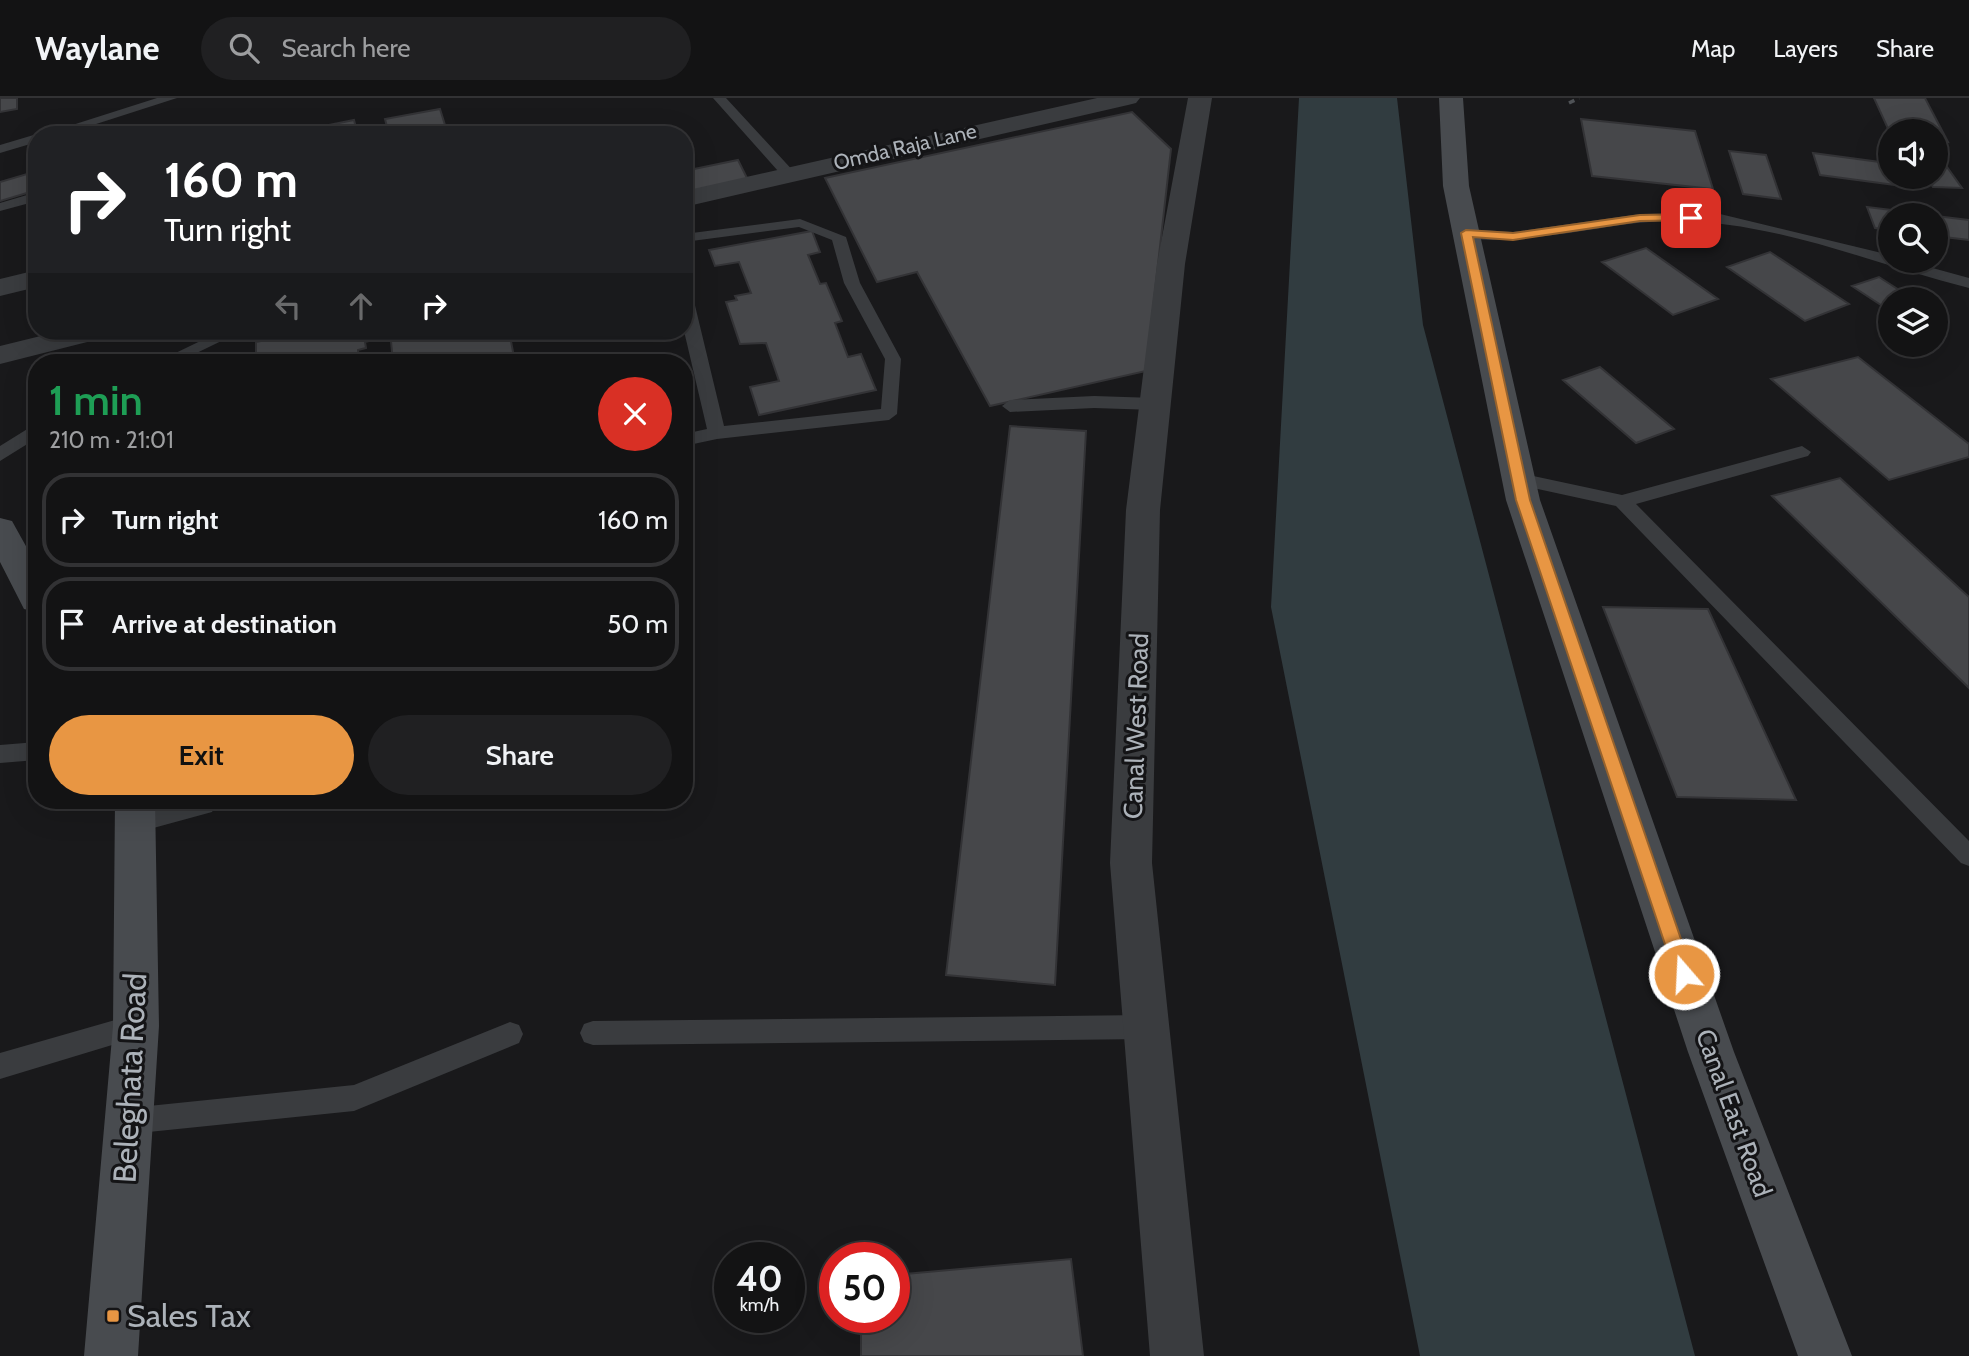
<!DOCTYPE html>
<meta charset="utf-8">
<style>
:root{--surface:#131314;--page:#202022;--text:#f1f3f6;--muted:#9d9ea0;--line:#323234;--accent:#e89643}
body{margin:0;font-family:Cabin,sans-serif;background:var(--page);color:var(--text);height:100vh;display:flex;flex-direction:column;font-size:26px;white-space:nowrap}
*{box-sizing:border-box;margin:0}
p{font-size:23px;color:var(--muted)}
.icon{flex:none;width:38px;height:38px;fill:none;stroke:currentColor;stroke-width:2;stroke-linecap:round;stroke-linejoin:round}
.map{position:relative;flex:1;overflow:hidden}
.details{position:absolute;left:28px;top:256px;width:665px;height:455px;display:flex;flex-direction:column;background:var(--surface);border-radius:28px;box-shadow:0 7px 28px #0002,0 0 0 2px var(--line)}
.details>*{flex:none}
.top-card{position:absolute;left:28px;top:28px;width:665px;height:214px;border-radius:28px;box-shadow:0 7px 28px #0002,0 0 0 2px var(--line);background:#202124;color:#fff;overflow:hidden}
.buttons{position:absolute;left:1878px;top:21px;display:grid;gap:14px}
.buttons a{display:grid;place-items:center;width:70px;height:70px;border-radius:50%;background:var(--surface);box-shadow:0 7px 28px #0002,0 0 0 2px var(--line);font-size:35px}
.speed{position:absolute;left:714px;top:1144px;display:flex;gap:14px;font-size:35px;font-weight:700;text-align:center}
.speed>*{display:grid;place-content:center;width:91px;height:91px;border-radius:50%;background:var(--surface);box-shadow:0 7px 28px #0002,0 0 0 2px var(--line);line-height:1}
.speed small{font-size:18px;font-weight:400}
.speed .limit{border:10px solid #d22;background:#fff;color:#111}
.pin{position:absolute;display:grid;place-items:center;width:60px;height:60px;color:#fff;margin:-30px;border-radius:14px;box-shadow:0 4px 10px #0006}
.me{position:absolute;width:77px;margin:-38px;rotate:341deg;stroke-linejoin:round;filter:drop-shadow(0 0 5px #0008)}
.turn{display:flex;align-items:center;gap:24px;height:147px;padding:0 21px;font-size:32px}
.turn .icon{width:91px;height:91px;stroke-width:2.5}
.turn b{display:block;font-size:49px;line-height:60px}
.lanes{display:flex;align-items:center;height:66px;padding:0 21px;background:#0003;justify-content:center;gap:35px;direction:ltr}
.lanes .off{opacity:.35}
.round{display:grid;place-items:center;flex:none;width:74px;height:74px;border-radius:37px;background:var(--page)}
.summary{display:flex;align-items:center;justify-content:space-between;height:119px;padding:0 21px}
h1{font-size:42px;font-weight:600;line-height:52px;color:#1e9e55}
.action{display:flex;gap:14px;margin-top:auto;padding:14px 21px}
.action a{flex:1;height:80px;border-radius:42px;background:var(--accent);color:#111;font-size:28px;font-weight:600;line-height:80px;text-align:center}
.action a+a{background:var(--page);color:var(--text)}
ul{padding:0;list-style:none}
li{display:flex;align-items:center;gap:21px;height:94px;margin:0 14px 10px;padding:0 7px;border:4px solid var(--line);border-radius:28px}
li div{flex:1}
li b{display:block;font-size:26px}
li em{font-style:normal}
header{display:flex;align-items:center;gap:42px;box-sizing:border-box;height:98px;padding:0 35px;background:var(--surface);border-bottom:2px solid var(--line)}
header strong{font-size:33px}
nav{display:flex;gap:38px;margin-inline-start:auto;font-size:24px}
.search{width:490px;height:63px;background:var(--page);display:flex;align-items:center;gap:18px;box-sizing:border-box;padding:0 24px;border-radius:38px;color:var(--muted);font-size:26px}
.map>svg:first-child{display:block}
.water{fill:#313c40}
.building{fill:#46474a;stroke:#333336;stroke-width:2}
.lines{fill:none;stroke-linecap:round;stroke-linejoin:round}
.service{fill:#3a3c3f;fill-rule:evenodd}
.minor{fill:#3a3c3f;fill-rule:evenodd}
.tertiary{fill:#3a3c3f;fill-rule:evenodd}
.secondary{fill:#484b4f;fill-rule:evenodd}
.rail{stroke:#4f5256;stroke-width:3.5;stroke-dasharray:6 5;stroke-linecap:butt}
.route{fill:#e89643;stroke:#97622c;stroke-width:2}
.poi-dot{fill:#e89643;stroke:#141416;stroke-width:2.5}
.labels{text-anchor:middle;stroke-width:6;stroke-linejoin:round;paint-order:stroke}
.far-street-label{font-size:21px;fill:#acb2b9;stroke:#141416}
.street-label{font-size:26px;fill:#acb2b9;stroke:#141416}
.near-street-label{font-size:32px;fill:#acb2b9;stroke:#141416}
.near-poi-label{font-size:32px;fill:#acb2b9;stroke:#141416;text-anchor:start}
</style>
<header>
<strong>Waylane</strong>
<div class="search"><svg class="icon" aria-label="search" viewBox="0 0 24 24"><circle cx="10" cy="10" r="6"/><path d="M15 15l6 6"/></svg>Search here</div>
<nav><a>Map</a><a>Layers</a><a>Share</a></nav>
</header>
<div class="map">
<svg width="1969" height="1258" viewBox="0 0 1969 1258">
<rect width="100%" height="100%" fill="#19191b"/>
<path class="water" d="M1299,0H1397L1423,227L1695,1258H1420L1271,509Z"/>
<path class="building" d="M0,0H17V11L0,14Z
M1874,0H1925L1948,44L1936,42V33L1890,35Z
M440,11L445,27L389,37L385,21Z
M1132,14L1171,51L1146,273L990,308L917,174L877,184L825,80Z
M1581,21L1695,33L1713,91L1592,78Z
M354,22L358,37H305L304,32Z
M1729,53L1766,57L1781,101L1743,96Z
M1813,55L1887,65L1895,87L1820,77Z
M738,62L749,84L690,97L684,83V73Z
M1936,62H1942L1962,90L1933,89L1926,79H1936Z
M37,73V92L0,103V84Z
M1867,109L1933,117H1890V132L1875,130Z
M1936,118L1969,122V142L1936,138Z
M812,133L820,154L808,157L820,186L826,185L842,223L835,225L848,259L861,256L876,292L759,317L750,289L779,283L766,245L740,246L726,204L737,202L735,198L751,195L739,164L715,168L709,152Z
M1646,150L1718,201L1673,217L1602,164Z
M1770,154L1849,206L1805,223L1727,169Z
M1879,179L1913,201H1890V213L1852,188Z
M311,233H315V238L339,233H381V240L365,244L366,250L358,252L359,264H256V244Z
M390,233H509L515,264H393Z
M1858,259L1969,346V359L1889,382L1771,281Z
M1600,269L1674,331L1636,345L1563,282Z
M1010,328L1086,333L1055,887L946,877Z
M1840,380L1969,499V590L1772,398Z
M1603,509L1708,511L1796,702L1677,699Z
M1071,1161L1083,1258H861V1220H894V1177Z"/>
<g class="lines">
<path class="service" d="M157,0H177L62,37H41Z
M713,0H726L796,76V82H786Z
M549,32L556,36L541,37Z
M37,36L40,37H37V44L0,55V47Z
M37,94V103L0,113V105Z
M1716,115L1890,157V163H1907L1969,180V190C1861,163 1751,112 1637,125C1605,128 1479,154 1459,135L1466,131L1513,134L1640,116Z
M800,121L846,139L860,185L901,261L897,316L889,322L717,341L684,348V336L707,331L684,233V190L692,195L724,328L881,311L885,261L844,185L832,142L799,129L684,144V136Z
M221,233H242L178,264H157Z
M1094,298L1155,300L1163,306L1155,312L1094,310L1010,314L1002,308L1010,302Z
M37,325V340L0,363V348Z
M1802,348L1811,354L1808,358L1636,406L1969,743V768L1961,765L1616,408L1519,387L1510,381L1519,375L1622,397Z
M37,644V662L0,665V647Z
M136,916L145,919L148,928L145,937L0,981V955Z
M1146,917L1155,920L1158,929L1155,938L1146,941L593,947L584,944L580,935L584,926L593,923Z
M510,924L519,927L523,936L519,945L354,1013L129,1036L120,1032L116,1023L120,1014L129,1010L354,987Z"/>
<path class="minor" d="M1097,0H1140L1136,5L1128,7L684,109V93Z
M37,172V189L0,198V181Z
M61,233H111L107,239L0,266V248Z
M128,702H218L212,714L135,735L121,730L115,717L121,704Z"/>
<path class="tertiary" d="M1188,0H1212L1185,166L1160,412L1152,765L1204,1258H1150L1110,765L1126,412L1157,166Z"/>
<path class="secondary" d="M1439,0H1463L1469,88L1540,402L1734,954L1852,1258H1798L1688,954L1506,402L1443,88Z
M0,420L12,423L37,468V514L24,511L0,464Z
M115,702H155L159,928L138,1258H84L113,928Z"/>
<path class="rail" d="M1569,5L1579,0"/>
</g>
<path class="route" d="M1691,116L1695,117V122L1640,123L1513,142L1473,139L1530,402L1693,876L1690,882L1684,884L1677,882L1675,876L1516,402L1461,135L1466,132L1513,135L1640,117Z"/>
<rect class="poi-dot" x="106" y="1211" width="14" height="14" rx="3.5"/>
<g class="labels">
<g class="far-street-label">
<text transform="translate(905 49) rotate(-13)" y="7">Omda Raja Lane</text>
</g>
<g class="street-label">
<text transform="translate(1136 628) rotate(-88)" y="9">Canal West Road</text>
<text transform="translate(1734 1015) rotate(70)" y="9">Canal East Road</text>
</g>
<g class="near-street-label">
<text transform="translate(130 980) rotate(-87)" y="11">Beleghata Road</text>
</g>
<g class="near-poi-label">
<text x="127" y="1229">Sales Tax</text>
</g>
</g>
</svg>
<div class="buttons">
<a><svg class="icon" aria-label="sound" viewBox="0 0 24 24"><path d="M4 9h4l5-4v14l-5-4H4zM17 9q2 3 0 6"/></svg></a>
<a><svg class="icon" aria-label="search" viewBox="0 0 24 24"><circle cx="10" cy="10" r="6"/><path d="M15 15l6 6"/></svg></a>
<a><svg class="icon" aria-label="layers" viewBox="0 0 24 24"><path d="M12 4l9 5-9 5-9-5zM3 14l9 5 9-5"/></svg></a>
</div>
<div class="speed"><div>40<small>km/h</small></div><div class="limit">50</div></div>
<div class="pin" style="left:1691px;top:120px;background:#d93025"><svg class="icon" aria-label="arrive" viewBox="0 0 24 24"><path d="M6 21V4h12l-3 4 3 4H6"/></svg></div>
<svg class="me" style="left:1684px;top:876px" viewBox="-20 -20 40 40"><circle r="17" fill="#e89643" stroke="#fff" stroke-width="3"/><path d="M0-11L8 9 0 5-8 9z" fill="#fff"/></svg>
<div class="top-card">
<div class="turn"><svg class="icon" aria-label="right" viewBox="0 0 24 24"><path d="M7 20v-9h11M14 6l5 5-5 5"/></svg><div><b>160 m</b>Turn right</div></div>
<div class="lanes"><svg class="icon off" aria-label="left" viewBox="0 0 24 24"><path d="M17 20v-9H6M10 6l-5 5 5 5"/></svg><svg class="icon off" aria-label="ahead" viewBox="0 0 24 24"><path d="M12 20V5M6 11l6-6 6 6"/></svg><svg class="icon" aria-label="right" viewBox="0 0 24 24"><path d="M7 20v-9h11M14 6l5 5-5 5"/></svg></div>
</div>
<section class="details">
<div class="summary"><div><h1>1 min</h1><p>210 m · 21:01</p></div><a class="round" style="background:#d93025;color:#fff"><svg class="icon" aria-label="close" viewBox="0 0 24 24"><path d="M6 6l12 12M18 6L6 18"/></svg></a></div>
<ul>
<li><svg class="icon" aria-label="right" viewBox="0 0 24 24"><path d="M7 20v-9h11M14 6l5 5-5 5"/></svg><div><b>Turn right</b></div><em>160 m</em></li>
<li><svg class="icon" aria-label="arrive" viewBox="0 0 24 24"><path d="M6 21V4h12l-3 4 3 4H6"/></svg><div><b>Arrive at destination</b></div><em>50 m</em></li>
</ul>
<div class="action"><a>Exit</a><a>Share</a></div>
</section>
</div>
